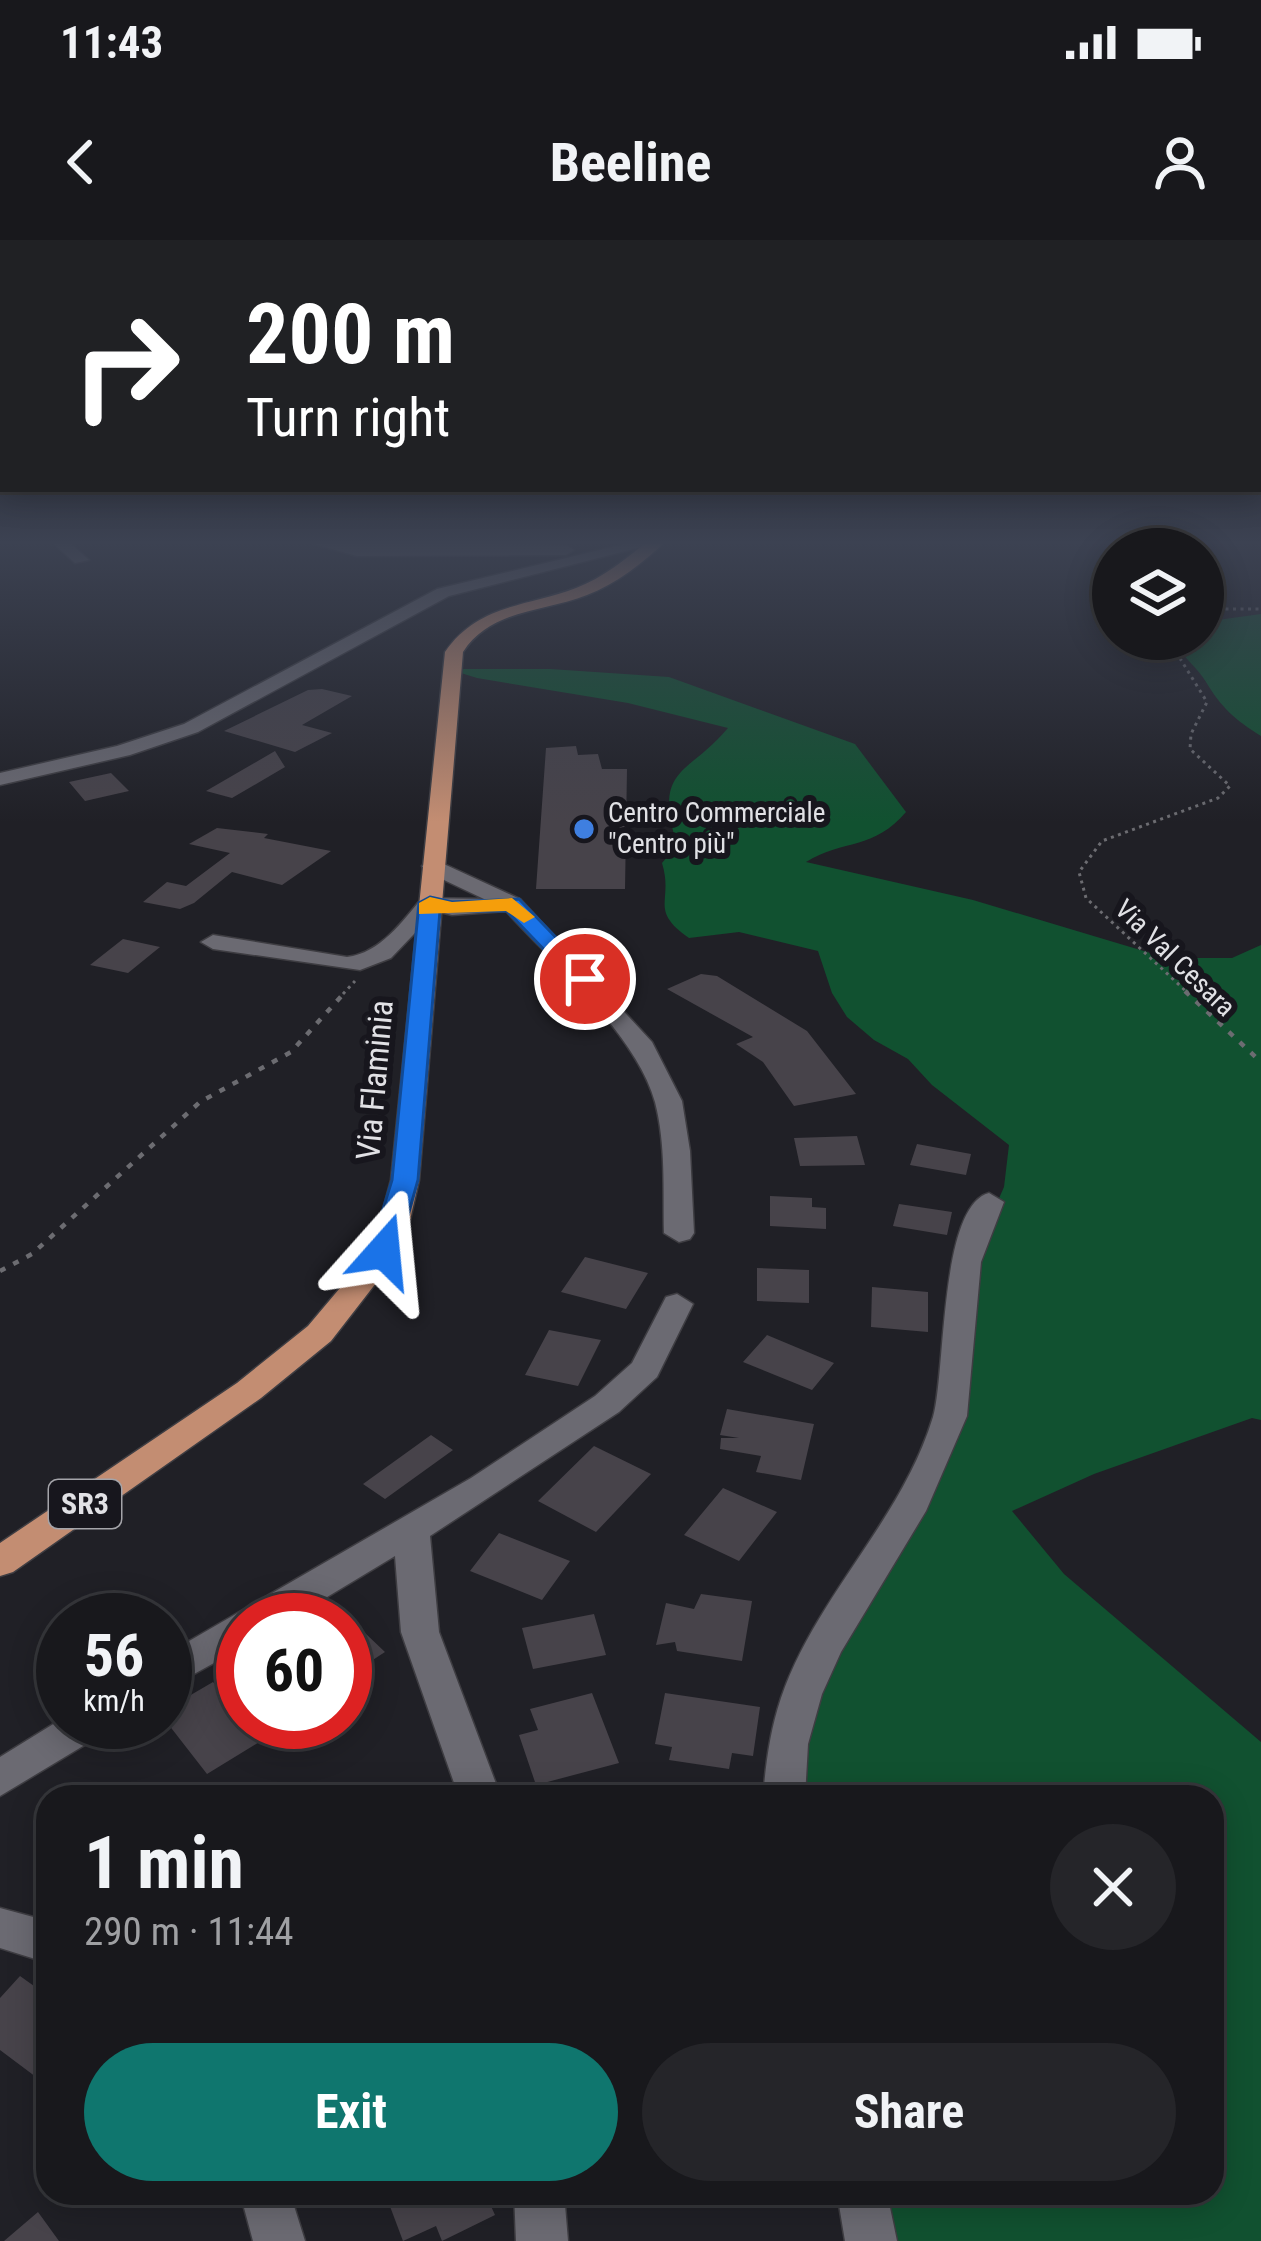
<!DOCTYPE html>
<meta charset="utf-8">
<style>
:root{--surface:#18181c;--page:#252529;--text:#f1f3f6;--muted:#9fa0a3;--line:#36373b;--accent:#0f766e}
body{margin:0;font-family:"Roboto Condensed",sans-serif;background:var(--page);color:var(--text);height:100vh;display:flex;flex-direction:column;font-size:45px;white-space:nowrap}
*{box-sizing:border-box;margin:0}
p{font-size:39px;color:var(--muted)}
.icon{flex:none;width:66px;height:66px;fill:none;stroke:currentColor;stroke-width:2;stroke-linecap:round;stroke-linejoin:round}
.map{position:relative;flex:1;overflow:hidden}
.side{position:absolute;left:36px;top:1545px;width:1188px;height:420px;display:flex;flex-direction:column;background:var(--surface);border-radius:36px;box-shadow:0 6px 30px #0003,0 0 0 3px var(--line)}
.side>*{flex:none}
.banner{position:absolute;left:0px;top:0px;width:1263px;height:252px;box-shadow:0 6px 30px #0003,0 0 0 3px var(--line);background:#202124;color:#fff;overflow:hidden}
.buttons{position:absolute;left:1092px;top:288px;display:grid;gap:24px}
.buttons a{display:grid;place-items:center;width:132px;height:132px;border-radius:50%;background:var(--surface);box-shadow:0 6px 30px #0003,0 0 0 3px var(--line);font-size:60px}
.speed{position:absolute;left:36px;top:1353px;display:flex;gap:24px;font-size:60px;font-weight:700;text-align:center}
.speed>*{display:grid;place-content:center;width:156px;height:156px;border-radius:50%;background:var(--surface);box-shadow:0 6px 30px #0003,0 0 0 3px var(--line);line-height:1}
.speed small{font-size:30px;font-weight:400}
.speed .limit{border:18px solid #d22;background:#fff;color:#111}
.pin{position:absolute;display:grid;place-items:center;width:102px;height:102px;color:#fff;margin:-51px;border:6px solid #fff;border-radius:50%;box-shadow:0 3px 12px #0007}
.me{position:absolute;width:132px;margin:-66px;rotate:18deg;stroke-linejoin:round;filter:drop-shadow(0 0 9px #0008)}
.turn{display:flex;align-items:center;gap:42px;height:252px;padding:0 48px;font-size:54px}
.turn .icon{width:156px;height:156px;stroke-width:2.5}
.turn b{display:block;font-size:84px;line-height:102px}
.round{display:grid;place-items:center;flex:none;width:126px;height:126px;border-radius:63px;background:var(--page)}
.summary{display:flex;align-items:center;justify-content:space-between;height:204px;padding:0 48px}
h1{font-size:72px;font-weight:700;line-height:90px}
.cta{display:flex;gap:24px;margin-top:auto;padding:24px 48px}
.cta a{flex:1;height:138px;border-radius:72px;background:var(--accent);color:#fff;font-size:48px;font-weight:700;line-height:138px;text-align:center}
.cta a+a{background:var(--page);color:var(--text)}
.status{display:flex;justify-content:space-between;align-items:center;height:84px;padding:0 60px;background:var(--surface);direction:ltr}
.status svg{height:33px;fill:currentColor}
header{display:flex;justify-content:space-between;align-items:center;height:156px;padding:0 48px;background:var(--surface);font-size:54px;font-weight:700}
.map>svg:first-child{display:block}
.forest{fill:#115130}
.building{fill:#47434a}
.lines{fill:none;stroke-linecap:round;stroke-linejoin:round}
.minor-casing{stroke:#3e3d42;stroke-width:3}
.major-casing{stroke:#3e3d42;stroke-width:3}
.path-far1{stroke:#6c6c71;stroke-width:3;stroke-dasharray:3 4.5;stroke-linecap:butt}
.path{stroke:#6c6c71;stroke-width:4.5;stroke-dasharray:6 9;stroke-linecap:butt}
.minor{fill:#6b6a72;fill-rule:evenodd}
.major{fill:#c38d72;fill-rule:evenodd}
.route{fill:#1a73e8;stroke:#114b97;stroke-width:3}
.slow{fill:#f59e0b}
.shop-dot{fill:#3f7fe0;stroke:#17161d;stroke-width:4.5}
.labels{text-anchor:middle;stroke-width:12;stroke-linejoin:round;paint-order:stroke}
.far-poi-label{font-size:27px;fill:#e1e1e5;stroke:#17161d;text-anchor:start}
.far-street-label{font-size:27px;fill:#e1e1e5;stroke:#17161d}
.shield{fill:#17161d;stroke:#a4a4a9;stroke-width:3}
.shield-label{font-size:30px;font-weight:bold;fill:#e1e1e5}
.street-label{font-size:33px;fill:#e1e1e5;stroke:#17161d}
</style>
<div class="status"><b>11:43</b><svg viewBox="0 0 49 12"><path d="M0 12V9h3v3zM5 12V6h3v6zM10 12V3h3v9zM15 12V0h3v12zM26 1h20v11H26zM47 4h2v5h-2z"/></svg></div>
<header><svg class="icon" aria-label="back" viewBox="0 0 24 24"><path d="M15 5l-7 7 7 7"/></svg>Beeline<svg class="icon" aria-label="person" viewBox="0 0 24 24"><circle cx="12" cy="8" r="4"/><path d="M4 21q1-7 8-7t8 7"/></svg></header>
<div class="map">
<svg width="1261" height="2001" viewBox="0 0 1261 2001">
<rect width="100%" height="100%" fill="#202026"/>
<path class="forest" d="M1261,374V496C1235,480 1221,467 1206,442C1198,428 1184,419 1176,403L1179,399H1203V382Z
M448,429H550L669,437L855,504L906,572C874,610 844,599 806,622L973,660L1167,718H1232L1261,705V1180L1252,1178L1094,1234L1012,1271L1064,1334L1261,1502V2001H875L859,1953H1212V1557H800L807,1494L829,1413L909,1287L975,1013L1004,947L1009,905L932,845L908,819L874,800L847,777L832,753L818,711L739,692L689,698C648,669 674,662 662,623L677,605C653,526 688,536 728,488L628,463L477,438Z"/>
<path class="building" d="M322,449L352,456L302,485L332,493L295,512L224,491L308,450Z
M576,506L578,515L598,514L602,529H627L625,649H536L546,508Z
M275,511L285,527L232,558L206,551Z
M111,533L129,551L85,561L69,542Z
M217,588L268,594L264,598L331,611L282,645L232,632L194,663L180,669L143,662L167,642L186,646L230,613L189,604Z
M123,699L160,707L128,733L90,725Z
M701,734L717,736L807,791L856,854L794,866L763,822L736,804L753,797L667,749Z
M857,896L865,925L800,926L794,898Z
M917,904L971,914L966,935L910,925Z
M770,956L812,958V967L826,968V989L770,986Z
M899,964L952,972L947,995L893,986Z
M585,1017L648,1033L626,1069L561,1052Z
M757,1028L809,1030V1063L757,1061Z
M872,1047L928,1052V1092L871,1087Z
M549,1090L601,1100L578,1146L525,1135Z
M767,1095L834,1123L812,1150L743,1122Z
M727,1169L814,1184L801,1240L756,1232L761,1216L720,1209L721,1198H739L720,1195Z
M431,1195L453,1210L385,1259L363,1244Z
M594,1206L651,1234L596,1292L538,1261Z
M723,1248L777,1272L739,1321L684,1295Z
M499,1293L570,1321L542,1360L470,1331Z
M701,1354L752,1361L742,1421L677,1411L675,1402L656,1405L666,1363L694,1369Z
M345,1374L385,1412L345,1438Z
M594,1374L606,1415L533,1429L522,1388Z
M243,1441V1482H292L207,1534L165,1480V1470L213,1442L223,1453Z
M592,1453L619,1523L536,1545L519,1495L538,1490L530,1469Z
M665,1453L760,1467L753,1516L732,1513L729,1529L669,1520L672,1507L655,1504Z
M20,1736L48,1756V1846L0,1810V1758Z
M385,1953H485L495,1975L442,2001L436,1986L403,2001Z
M38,1972L59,2001H4Z"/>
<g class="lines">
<g class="minor-casing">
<path id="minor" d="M52,302H69L89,320L75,323Z
M307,302L566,305L574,310L566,315L357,316Z
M633,302H661L449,356L198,492L130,515L0,545V533L117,506L184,484L437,349Z
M433,619L520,659L652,802L682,861L690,911L694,993L690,999L679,1002L664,993C663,950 666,904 655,862C636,794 554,724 506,671L452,675L436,671L391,718L360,730L213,709L201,702L213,695L347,717C380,713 402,682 422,658L484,659L425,631L422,626Z
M989,953L1004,962L981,1022L967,1176L926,1271L841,1412L822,1454L808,1504L805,1557H763C766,1522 770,1491 781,1458C816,1356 902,1280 933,1177C946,1133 939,966 989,953Z
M677,1054L693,1064L657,1137L619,1172L430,1296L439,1392L501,1557H459L401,1392L395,1316L289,1380H243V1407L165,1450V1415L471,1238L595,1156L632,1123L666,1057Z
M63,1478V1482H109L103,1494L0,1556V1517Z
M0,1668L48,1681V1723L0,1708Z
M240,1953H290L305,2001H253Z
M514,1953H564L568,2001H516Z
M837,1953H887L897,2001H845Z"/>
</g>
<g class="major-casing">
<path id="major" d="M647,302H665C643,323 616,344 587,355C544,372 491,369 463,412L419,940L409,985L390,1025L331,1101L261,1158L13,1332L0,1336V1303L237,1143L308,1086L361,1023L379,985L391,940L445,412C478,364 526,367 576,348C603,338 625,319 647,302Z"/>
</g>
<path class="path-far1" d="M1203,369H1261
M1168,399L1207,462L1191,494L1190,509L1230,546L1218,558L1102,601L1079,632L1086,658L1189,754
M343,754L355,741"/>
<path class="path" d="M1185,751L1261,822
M0,1031L32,1014L200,862L291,812L346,751"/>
<use href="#minor" class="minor"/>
<use href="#major" class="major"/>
</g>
<linearGradient id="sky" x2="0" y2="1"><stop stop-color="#121215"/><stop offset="0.52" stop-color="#3c4252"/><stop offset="1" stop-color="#3c4252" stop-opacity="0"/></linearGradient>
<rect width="1261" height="582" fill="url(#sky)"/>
<path class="route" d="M430,657L452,662L519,659L596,739L585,746L577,744L507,671H440L418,940L398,1011L384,1020L370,1011L392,940L419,663Z"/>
<path class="slow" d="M430,657L452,662L512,658L535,677L524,683L506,671L419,674V663Z"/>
<circle class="shop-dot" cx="584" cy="589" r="12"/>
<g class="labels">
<g class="far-poi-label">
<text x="608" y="582">Centro Commerciale<tspan x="608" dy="31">"Centro più"</tspan></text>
</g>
<g class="far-street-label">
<text transform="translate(1175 718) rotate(44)" y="9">Via Val Cesara</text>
</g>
<rect class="shield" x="49" y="1240" width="72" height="48" rx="9"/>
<g class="shield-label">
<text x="85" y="1274">SR3</text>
</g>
<g class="street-label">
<text transform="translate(374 840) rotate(-85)" y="12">Via Flaminia</text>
</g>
</g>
</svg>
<div class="buttons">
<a><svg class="icon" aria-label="layers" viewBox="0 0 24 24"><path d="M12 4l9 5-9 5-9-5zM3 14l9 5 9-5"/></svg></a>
</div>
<div class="speed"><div>56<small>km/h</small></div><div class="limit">60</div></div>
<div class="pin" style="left:585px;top:739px;background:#d93025"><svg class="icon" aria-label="arrive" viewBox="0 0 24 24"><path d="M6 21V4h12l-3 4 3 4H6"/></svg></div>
<svg class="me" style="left:384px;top:1011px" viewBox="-20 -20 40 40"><path d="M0-17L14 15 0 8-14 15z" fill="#1a73e8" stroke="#fff" stroke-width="4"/></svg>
<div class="banner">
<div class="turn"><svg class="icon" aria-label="right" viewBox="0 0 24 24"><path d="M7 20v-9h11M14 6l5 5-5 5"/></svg><div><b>200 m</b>Turn right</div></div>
</div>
<section class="side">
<div class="summary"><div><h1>1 min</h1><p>290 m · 11:44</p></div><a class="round"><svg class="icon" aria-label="close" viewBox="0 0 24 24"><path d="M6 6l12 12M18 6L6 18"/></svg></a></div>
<div class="cta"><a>Exit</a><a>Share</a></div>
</section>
</div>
